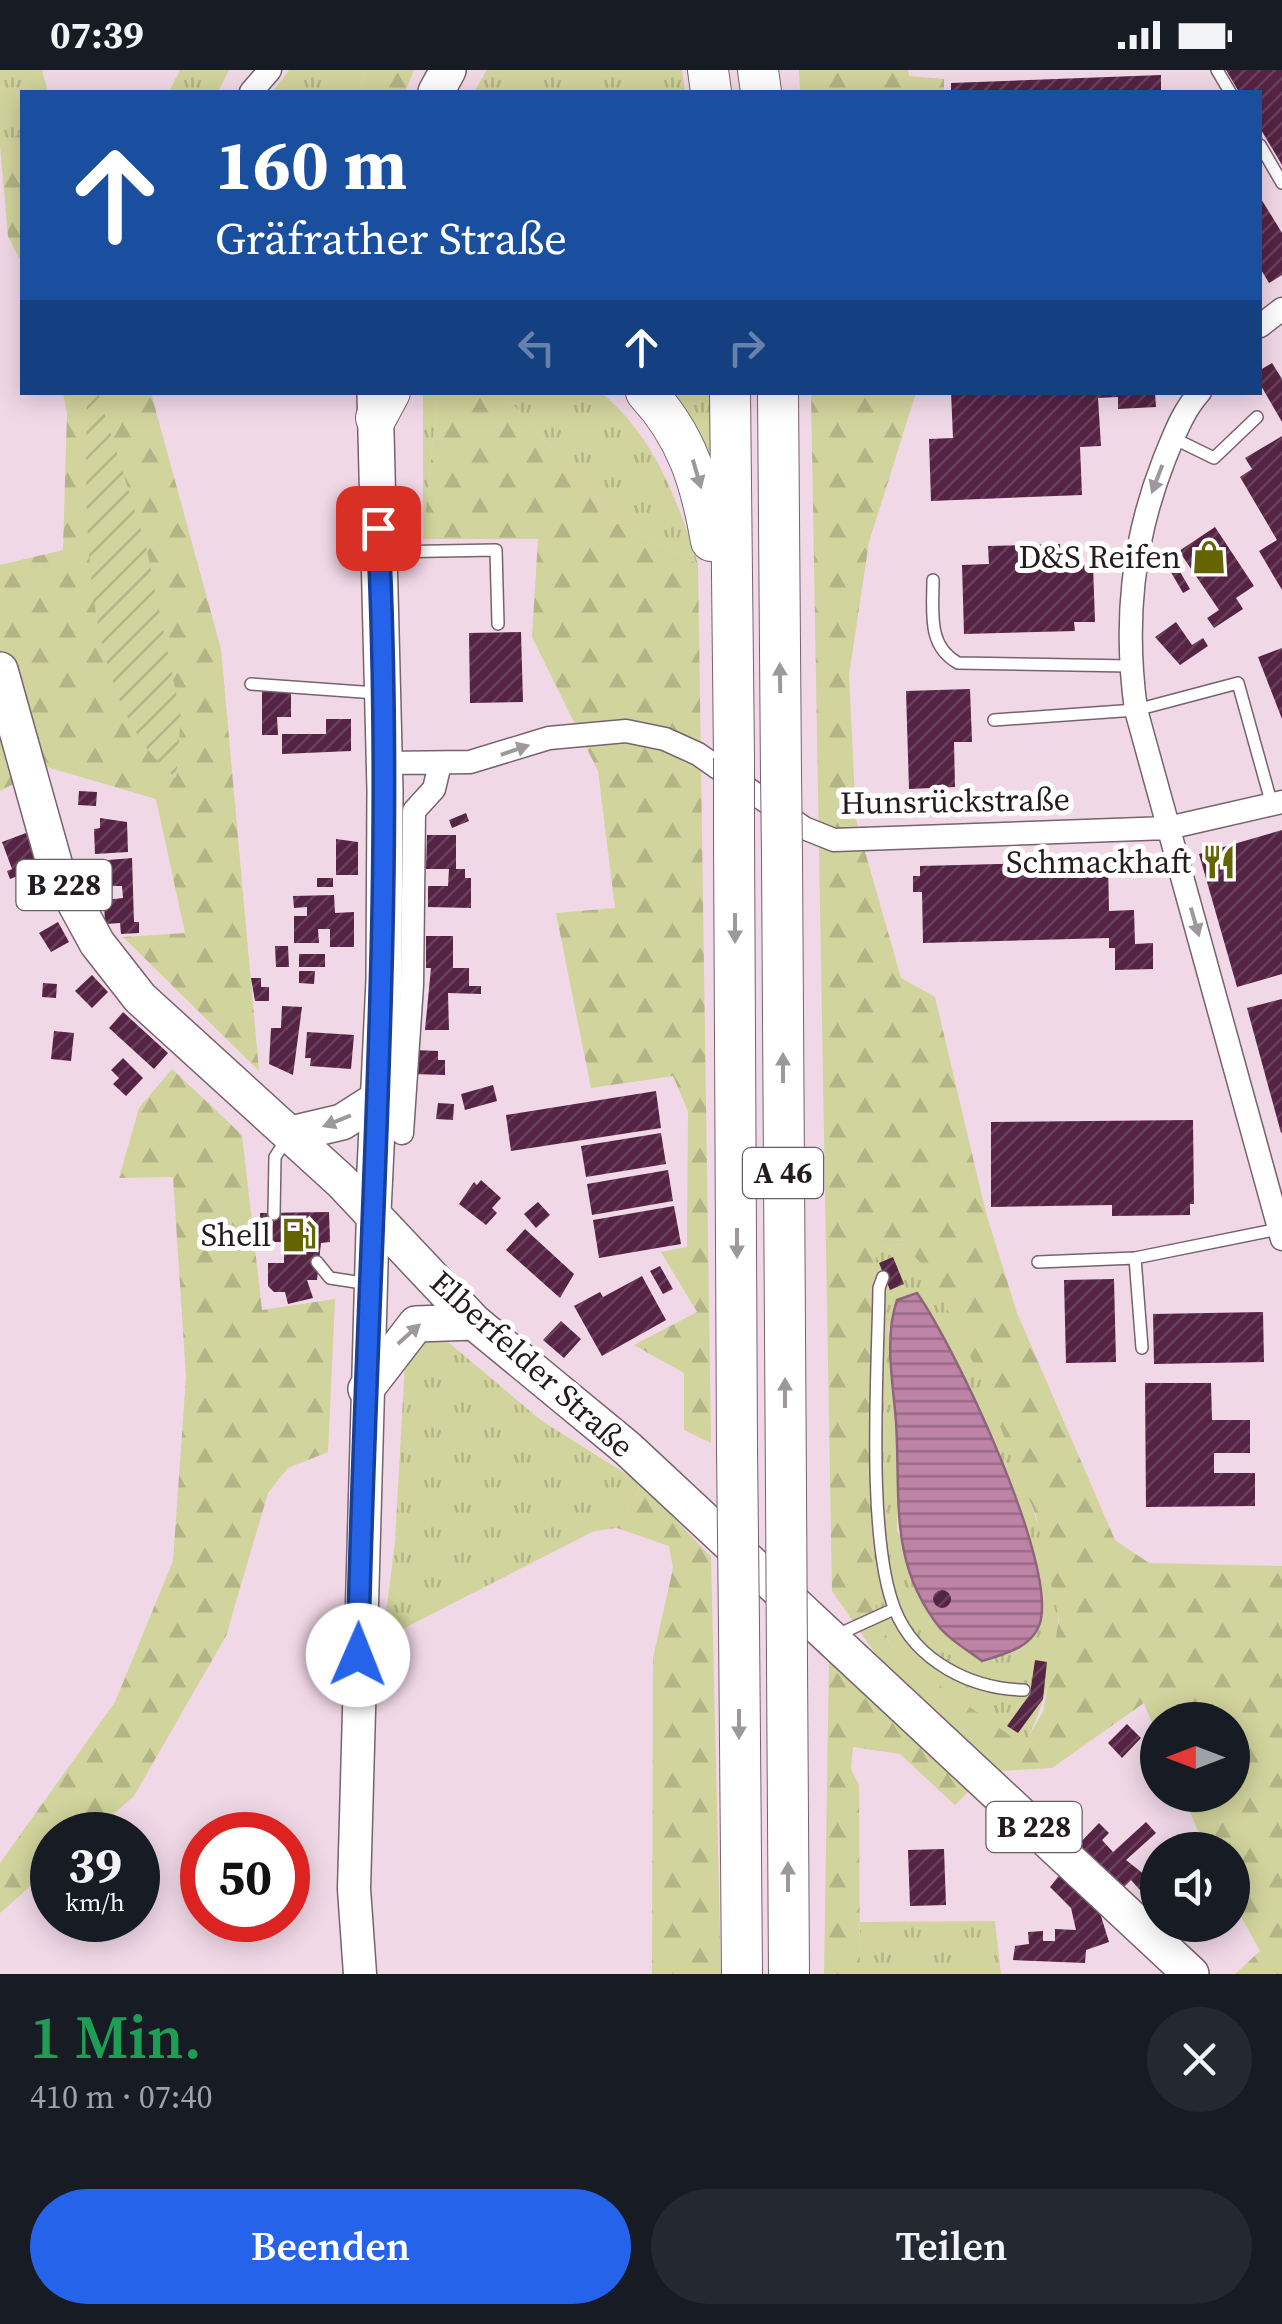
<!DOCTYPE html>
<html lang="de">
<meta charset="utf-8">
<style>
:root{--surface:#171b24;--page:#242831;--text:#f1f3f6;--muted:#9ea1a6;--accent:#2563eb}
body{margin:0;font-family:"Source Serif 4",serif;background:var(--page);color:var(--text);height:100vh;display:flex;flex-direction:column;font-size:38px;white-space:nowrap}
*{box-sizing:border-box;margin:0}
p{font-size:32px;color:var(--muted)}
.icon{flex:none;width:55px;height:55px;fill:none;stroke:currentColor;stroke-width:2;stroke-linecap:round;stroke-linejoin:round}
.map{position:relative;height:1904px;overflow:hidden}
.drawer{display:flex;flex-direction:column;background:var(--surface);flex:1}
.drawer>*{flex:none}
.banner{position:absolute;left:20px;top:20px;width:1242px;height:305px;border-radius:0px;box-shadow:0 5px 25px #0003;background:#1a4fa0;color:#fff;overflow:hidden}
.needle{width:65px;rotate:270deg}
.tools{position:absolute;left:1140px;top:1632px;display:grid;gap:20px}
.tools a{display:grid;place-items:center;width:110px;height:110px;border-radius:50%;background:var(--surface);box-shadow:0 5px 25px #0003;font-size:50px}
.speed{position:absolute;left:30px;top:1742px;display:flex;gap:20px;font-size:50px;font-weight:700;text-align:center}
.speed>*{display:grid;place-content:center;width:130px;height:130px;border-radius:50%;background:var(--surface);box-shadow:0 5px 25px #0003;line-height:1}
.speed small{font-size:25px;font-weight:400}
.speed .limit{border:15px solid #d22;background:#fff;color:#111}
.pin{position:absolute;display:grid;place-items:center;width:85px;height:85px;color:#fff;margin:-42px;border-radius:20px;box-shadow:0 5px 15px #0006}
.me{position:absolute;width:110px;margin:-55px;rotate:1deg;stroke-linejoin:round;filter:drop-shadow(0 0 8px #0008)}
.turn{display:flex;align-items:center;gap:35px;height:210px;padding:0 30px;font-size:45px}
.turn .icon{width:130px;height:130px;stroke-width:2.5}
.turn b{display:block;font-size:70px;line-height:85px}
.lanes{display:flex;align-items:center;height:95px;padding:0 30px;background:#0003;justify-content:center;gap:50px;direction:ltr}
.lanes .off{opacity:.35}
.round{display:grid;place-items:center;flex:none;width:105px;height:105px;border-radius:52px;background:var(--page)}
.headline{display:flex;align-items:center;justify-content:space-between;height:170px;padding:0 30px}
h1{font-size:60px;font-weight:600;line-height:75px;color:#1e9e55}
.button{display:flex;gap:20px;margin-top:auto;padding:20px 30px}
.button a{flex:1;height:115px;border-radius:60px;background:var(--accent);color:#fff;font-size:40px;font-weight:600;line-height:115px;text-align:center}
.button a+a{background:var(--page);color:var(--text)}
.status{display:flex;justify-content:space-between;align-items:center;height:70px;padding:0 50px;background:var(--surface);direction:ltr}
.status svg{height:28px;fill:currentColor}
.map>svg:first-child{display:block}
.grass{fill:url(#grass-tufts);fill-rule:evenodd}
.forest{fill:url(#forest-firs);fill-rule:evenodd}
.garden{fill:url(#garden-furrows)}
.water{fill:url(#water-rules);stroke:#90647e;stroke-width:2.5}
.building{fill:url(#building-hatch)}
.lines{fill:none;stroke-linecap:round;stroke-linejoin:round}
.lane-casing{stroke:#77626e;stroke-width:14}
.street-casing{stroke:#77626e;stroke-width:25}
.secondary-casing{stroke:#77626e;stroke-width:35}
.primary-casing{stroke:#77626e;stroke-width:38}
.highway-casing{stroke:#77626e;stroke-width:42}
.lane{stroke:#fff;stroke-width:11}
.street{stroke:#fff;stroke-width:22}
.secondary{stroke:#fff;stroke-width:32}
.primary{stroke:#fff;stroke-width:35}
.highway{stroke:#fff;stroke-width:40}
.highway-bridge-casing{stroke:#77626e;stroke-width:42;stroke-linecap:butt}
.highway-bridge{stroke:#fff;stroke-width:40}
.oneway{fill:#9c989b}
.route-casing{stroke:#184099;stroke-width:25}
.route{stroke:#2563eb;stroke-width:18}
.labels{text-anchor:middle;stroke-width:10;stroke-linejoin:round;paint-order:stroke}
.shield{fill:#fff;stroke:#665f63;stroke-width:2.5}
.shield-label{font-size:30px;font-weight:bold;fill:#241b20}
.poi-label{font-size:32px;fill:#241b20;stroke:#fff;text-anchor:end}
.street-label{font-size:32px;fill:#241b20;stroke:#fff}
</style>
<div class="status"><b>07:39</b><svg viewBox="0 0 49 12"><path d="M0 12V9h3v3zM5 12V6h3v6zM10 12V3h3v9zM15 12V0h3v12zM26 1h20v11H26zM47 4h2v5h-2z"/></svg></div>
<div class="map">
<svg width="1282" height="1904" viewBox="0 0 1282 1904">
<defs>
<pattern id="grass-tufts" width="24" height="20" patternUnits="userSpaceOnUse" patternTransform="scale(2.5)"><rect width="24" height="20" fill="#d1d49c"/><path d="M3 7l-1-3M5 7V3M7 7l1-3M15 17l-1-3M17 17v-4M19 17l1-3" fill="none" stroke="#b3b586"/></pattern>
<pattern id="forest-firs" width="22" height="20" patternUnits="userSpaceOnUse" patternTransform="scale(2.5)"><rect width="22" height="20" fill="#d1d49c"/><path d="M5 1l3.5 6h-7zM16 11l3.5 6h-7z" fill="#b3b586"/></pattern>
<pattern id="garden-furrows" width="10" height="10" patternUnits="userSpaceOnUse" patternTransform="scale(2.5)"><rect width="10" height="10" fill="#d1d49c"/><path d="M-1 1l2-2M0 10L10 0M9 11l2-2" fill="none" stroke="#b3b586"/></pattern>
<pattern id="water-rules" width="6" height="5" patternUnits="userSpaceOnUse" patternTransform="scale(2.5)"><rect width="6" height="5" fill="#be84a6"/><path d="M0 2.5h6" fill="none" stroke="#9a6b87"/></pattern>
<pattern id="building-hatch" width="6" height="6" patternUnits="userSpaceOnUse" patternTransform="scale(2.5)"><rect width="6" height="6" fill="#552343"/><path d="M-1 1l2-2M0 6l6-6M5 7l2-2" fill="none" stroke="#6a415b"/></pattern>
</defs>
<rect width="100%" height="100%" fill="#f1d8e6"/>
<path class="grass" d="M0,0H42L48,22H22V62L0,76Z
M180,0H229L218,22H169Z
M289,0H367L358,22H272Z
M487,0H682L685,22H474Z
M423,323H448L437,332L423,469Z
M503,323H602C656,370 676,427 698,494L616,453Z
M669,323H711L713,401Z
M904,1174C912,1183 922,1192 929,1202C967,1258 1062,1488 1058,1552C1055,1596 1044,1639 1023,1676L901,1588L888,1570L873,1530L872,1198L880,1177ZM888,1255L982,1591L897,1461L898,1385Z
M435,1268L448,1272L542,1351L642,1414L617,1458L594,1461L383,1569L395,1471L405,1292L423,1271Z
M995,1851L1001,1904H860V1852Z"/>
<path class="forest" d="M367,0H414L405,22H358Z
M799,0H908L909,6L944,9V22H800Z
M22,62V194L8,166L0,76Z
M63,323H151L221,579L259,1001L123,867L185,863L156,729L47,697L0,721V495L63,480L67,343Z
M448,323H503L616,453L698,494L711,1373L684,1360V1303L634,1275L697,1242L661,1182L687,1177L688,1041L673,1006L591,1018L556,843L615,838L598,701L532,567L538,469H423L437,331Z
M811,323H916L869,472L849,605L856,750L901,908L935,927L986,1143L1017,1243L1115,1470L1149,1493L1282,1496V1904H1235L1260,1881L1233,1832L1232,1780H1206L1183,1725H1232V1650H1158L1157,1664L1144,1633L1052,1698L1000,1701L883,1595L832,1521ZM903,1174L930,1203L982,1311L1036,1446L1059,1549L1043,1642L1023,1675L901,1588L888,1570L873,1530L872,1198L881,1177Z
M172,999L242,1065L262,1240L335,1229L328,1382L288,1398L268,1423L226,1566L134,1726L89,1765H52V1797L0,1843V1793L115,1632L173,1491L186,1307L173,1107L119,1108L139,1038Z
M642,1414L711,1487L721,1904H652L653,1588L673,1498L669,1476L617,1458Z
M829,1589L842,1603L852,1601L975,1715L955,1735L900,1684L853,1677L851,1699L859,1715L860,1904H824Z"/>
<path class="garden" d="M87,323H98L146,476L181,647L176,708C78,631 85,437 87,323Z"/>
<path class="water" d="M917,1223C956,1279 1053,1484 1041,1549C1035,1577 1005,1584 982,1591C969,1581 951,1571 940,1558C888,1493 901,1427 896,1352C893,1311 884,1269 897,1230Z"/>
<path class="building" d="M1226,0H1282V95L1260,58V22H1239Z
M1161,5V22H951V13Z
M1260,127L1282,163V205L1269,213L1260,198Z
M1272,293L1282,309V352L1260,314V300Z
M951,322H1155L1156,337L1118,339V327L1098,328L1101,376L1080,377L1082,425L931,431L929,369L953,368Z
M1282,366V520L1259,481L1277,470L1240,407L1252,399L1245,388Z
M1215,457L1254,516L1236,528L1243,539L1214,558L1207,548L1219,540L1179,481Z
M1060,474V495H1093L1095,552H1074L1075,561L964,564L962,495L989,494L988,476Z
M1168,481L1190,519L1183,523L1161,485Z
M1176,552L1192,575L1203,568L1208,576L1180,595L1155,567Z
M521,562L523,632L470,633L469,563Z
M1282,578V649L1258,587Z
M970,619L972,672H954L955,717L909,719L906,621Z
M262,621H291V647H277L278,665H262Z
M326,649H351V681L282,684V664H326Z
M79,721L97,722L96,736L78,735Z
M466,743L469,751L452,758L449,750Z
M100,748L127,752L128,782L95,784L94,759L100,758Z
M1282,760V904L1237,917L1199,784Z
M26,763L38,798L10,809L7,801L12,799L2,772Z
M427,765H456V799H465V808H471V838L428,837V816H448L449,799H426Z
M336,769L358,772V805H336Z
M132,788L134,852H139V863L121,864L120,853L105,854L104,830L123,828L122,816H110L108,790Z
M1108,791L1109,841L1134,840L1135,874L1153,873V899L1115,900V878H1109V868L923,873L922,822H913V806H920V796Z
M317,808H333V817H317Z
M334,825L335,843L354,842V877H330V859H318L319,873H294V846H307V837L294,838L293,826Z
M58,852L69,872L51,882L39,863Z
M426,866H453V898H469V916H481V924L448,923L449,960H425L431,898H426Z
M275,876H288L289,897H276Z
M299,884H325V897H299Z
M299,901H315L314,914L299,913Z
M92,905L108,922L92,938L75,921Z
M251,908H261V917H269V931H255Z
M43,913L57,914L56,928L42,927Z
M1282,929V1062L1281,1063L1247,938Z
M282,936L302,937L293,1005L269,994L271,958H281Z
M123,942L168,983L154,999L109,958Z
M54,961L74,963L71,991L51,989Z
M307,962L354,965L351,999L310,996L311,988H305Z
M413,980L438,981V990H445V1005L412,1004Z
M123,988L143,1008L126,1026L113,1014L119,1008L111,1000Z
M493,1015L497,1031L465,1040L461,1024Z
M656,1021L661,1058L511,1081L506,1045Z
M438,1033L454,1034L453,1050L436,1049Z
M1193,1050L1194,1134H1190V1145L1112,1146V1135L991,1137V1052Z
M661,1063L666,1094L586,1107L581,1076Z
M668,1100L673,1131L592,1145L587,1114Z
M481,1110L501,1128L492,1138L497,1143L486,1155L459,1134L474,1112L477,1115Z
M538,1132L550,1145L536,1158L524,1144Z
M674,1136L681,1174L599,1188L593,1150Z
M329,1142L330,1172L321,1173L317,1210H307L313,1228L288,1234L285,1222H274L268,1216V1193H284V1172H261L260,1143Z
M525,1159L574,1204L560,1228L506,1180Z
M893,1187L904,1214L890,1220L879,1193Z
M660,1196L673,1219L663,1224L650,1201Z
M642,1206L666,1250L602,1286L574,1236L600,1222L603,1227Z
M1114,1209L1116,1292L1066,1293L1064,1210Z
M1263,1242L1264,1292L1154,1294L1153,1244Z
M561,1251L581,1269L564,1288L543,1270Z
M1145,1313H1211L1212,1350H1250V1383H1214V1403H1255V1436L1146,1437Z
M933 1529a9 9 0 1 1 18 0a9 9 0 1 1-18 0Z
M1035,1590L1047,1592L1043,1629L1018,1663L1007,1656L1030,1624Z
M1127,1654L1141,1668L1122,1688L1108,1673Z
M1146,1752L1156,1763L1126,1790L1150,1809L1140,1820L1131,1810L1123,1818L1078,1775L1099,1753L1109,1763L1102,1770L1113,1782Z
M944,1779L946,1835L910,1836L908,1780Z
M1061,1803L1096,1830L1109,1872L1086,1880L1085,1893L1013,1890L1015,1876L1029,1874L1028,1862L1043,1861V1871H1055V1859L1076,1860L1071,1838L1050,1817Z"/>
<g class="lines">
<g class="lane-casing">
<path id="lane" d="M1217,0L1230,22
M1260,75L1282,113
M1173,368L1214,388L1257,347
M385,482L496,480L498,554
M933,510C933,542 927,576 958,593L1130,596
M251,614L376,623
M994,650L1136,640L1238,613L1272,735
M274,1144L275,1087L288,1067
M317,1192L330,1208L369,1214
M1038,1192L1135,1188
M883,1207L879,1218C878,1299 866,1468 895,1540C916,1592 972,1619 1024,1620
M1142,1278L1135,1188L1279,1159
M837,1565L894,1539"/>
</g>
<g class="street-casing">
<path id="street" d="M251,22L270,0
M1260,256L1282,239
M1200,322C1182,342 1174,366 1164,390C1132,472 1124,552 1136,640L1282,1169
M385,693L470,692L549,668L626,661L665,669L698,684L804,758L834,770L1168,758L1282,732
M402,1063L412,915L414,741L434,719L440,694"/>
</g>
<g class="secondary-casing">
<path id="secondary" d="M360,1904L354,1819L373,1142"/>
</g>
<g class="primary-casing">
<path id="primary" d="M436,22L448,0
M0,600L55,796L97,873L140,928L342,1112L474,1252L627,1378L1191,1904
M291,1064L342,1052L378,1029
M373,1142L384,910L385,720L375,323
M366,1319L416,1254L474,1252"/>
</g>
<g class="highway-casing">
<path id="highway" d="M708,0L711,22
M758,0L761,22
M646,322C687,366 701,413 711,471
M730,322L734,688
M778,322L781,705
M376,348L390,322
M734,761L737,1379
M782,786L786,1420
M739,1556L742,1904
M787,1594L789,1904"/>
</g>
<use href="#lane" class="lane"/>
<use href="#street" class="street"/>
<use href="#secondary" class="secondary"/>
<use href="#primary" class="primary"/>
<use href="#highway" class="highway"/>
<g class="highway-bridge-casing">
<path id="highway-bridge" d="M734,688V761
M781,705L782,786
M737,1379L739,1556
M786,1420L787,1594"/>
</g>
<use href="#highway-bridge" class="highway-bridge"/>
</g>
<defs><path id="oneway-solid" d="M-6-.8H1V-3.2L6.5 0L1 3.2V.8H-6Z" transform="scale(2.5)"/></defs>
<g class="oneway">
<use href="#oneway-solid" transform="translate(697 404) rotate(74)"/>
<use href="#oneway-solid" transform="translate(1157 409) rotate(111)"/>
<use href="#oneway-solid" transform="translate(780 608) rotate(-91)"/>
<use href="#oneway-solid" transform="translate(515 680) rotate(-19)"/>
<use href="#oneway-solid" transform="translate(1195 852) rotate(74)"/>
<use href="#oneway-solid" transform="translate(735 858) rotate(90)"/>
<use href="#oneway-solid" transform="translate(783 998) rotate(-90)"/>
<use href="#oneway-solid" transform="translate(337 1051) rotate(158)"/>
<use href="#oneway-solid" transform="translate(737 1173) rotate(90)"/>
<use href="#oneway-solid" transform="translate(409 1264) rotate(-42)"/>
<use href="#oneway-solid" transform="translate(785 1323) rotate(-90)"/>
<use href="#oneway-solid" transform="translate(739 1654) rotate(90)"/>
<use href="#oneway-solid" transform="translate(788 1807) rotate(-90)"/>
</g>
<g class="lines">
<g class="route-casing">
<path id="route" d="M358,1585C365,1209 397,834 378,458"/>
</g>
<use href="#route" class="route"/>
</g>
<defs>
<g id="shop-bare" transform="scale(2.7)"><path d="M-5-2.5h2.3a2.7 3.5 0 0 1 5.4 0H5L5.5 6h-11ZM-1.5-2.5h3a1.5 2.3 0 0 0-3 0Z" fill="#646500" stroke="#fff" stroke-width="2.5" paint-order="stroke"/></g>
<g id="restaurant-bare" transform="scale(2.7)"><path d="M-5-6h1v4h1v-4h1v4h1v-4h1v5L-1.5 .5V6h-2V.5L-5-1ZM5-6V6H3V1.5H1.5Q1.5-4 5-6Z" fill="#646500" stroke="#fff" stroke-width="2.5" paint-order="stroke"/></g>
<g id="fuel-bare" transform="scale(2.7)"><path d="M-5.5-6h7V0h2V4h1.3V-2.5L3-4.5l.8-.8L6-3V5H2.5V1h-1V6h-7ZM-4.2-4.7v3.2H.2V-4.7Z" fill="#646500" stroke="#fff" stroke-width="2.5" paint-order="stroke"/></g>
</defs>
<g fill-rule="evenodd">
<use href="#shop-bare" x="1209" y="487"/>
<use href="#restaurant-bare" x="1219" y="792"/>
<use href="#fuel-bare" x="299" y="1165"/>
</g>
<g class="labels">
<g class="shield">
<rect x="16.5" y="790" width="95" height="50" rx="8"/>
<rect x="743" y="1078" width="80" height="50" rx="8"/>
<rect x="986.5" y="1732" width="95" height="50" rx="8"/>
</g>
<g class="shield-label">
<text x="64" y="825">B 228</text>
<text x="783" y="1113">A 46</text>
<text x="1034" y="1767">B 228</text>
</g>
<g class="poi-label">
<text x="1181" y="498">D&amp;S Reifen</text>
<text x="1191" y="803">Schmackhaft</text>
<text x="271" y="1176">Shell</text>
</g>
<g class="street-label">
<text transform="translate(955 731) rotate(-1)" y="11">Hunsrückstraße</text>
<text transform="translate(532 1294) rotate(42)" y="11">Elberfelder Straße</text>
</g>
</g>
</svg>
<div class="tools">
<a><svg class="needle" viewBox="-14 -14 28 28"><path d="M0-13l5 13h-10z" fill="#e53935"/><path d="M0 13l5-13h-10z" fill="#9ea1a6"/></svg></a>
<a><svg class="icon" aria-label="sound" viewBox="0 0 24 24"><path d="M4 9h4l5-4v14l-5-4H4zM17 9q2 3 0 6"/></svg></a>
</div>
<div class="speed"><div>39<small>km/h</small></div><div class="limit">50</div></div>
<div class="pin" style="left:378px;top:458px;background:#d93025"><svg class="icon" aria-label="arrive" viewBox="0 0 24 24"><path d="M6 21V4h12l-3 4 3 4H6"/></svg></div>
<svg class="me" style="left:358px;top:1585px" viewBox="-20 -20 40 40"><circle r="19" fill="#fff"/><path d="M0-13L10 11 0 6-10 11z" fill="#2563eb"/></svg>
<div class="banner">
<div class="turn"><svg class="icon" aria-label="ahead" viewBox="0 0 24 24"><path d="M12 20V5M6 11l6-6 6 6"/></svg><div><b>160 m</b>Gräfrather Straße</div></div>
<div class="lanes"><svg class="icon off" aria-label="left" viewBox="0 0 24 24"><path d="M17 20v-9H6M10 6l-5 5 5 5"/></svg><svg class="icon" aria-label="ahead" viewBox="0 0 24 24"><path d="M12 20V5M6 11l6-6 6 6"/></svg><svg class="icon off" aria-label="right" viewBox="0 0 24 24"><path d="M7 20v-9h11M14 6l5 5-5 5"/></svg></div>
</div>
</div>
<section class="drawer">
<div class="headline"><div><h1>1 Min.</h1><p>410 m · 07:40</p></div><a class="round"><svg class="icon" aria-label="close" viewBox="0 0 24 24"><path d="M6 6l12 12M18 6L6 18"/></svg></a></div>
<div class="button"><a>Beenden</a><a>Teilen</a></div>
</section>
